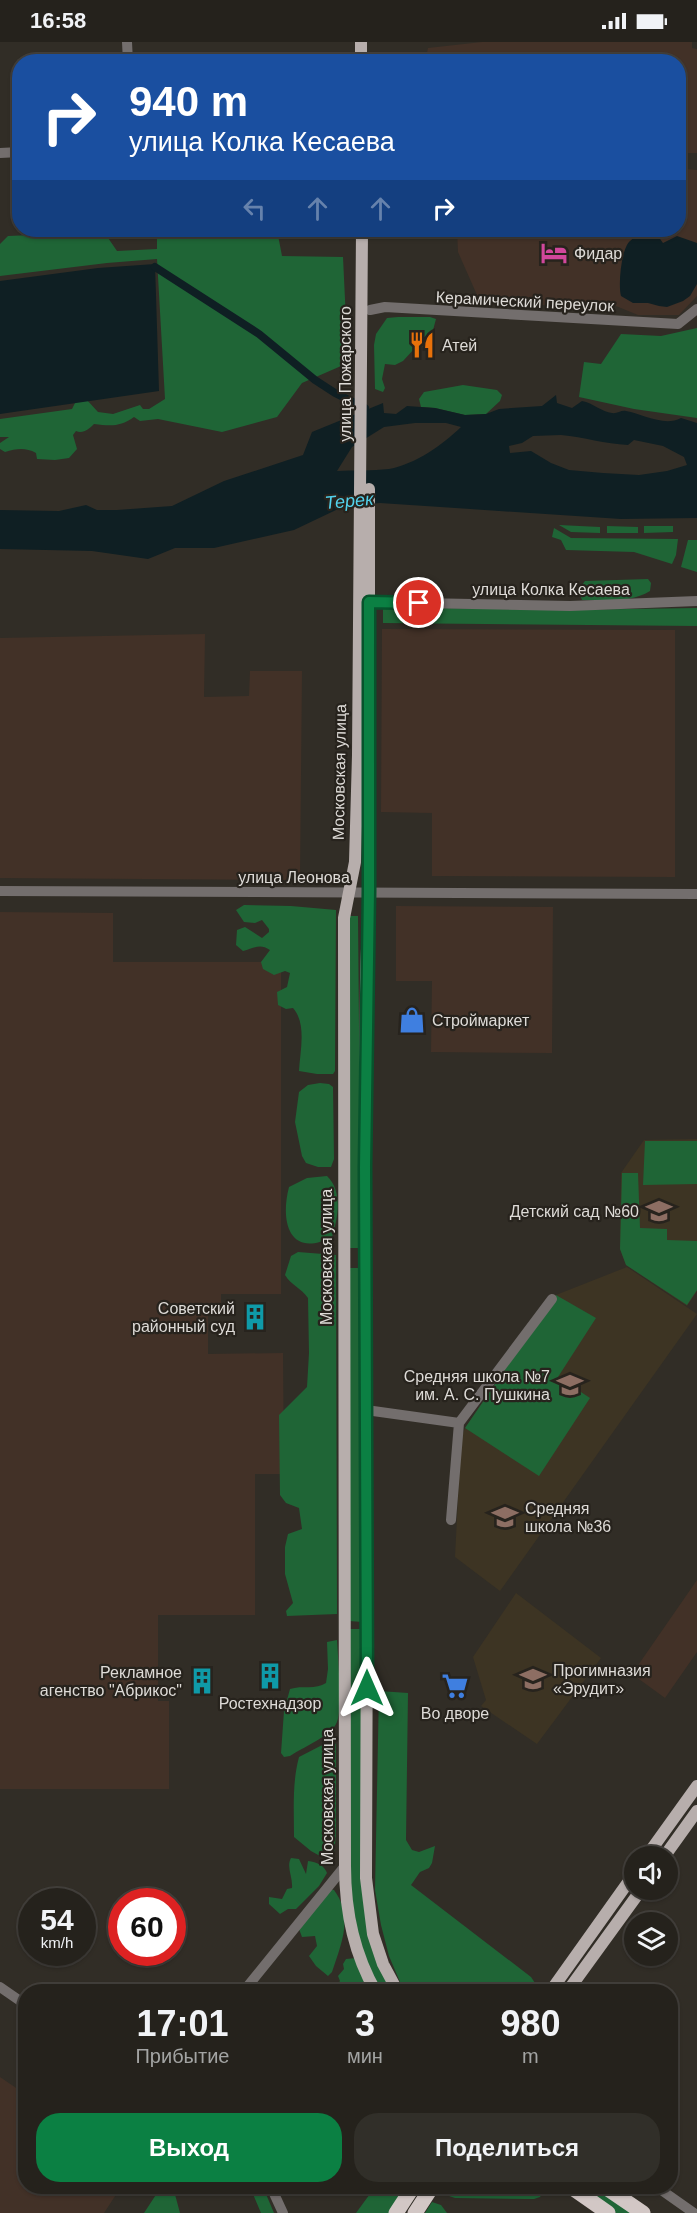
<!DOCTYPE html>
<html lang="ru">
<meta charset="utf-8">
<style>
:root{--surface:#25221c;--page:#312f29;--text:#f1f3f6;--muted:#a3a4a3;--line:#423f3b;--accent:#0b8043}
body{margin:0;font-family:Arial,sans-serif;background:var(--page);color:var(--text);height:100vh;display:flex;flex-direction:column;font-size:22px;white-space:nowrap}
*{box-sizing:border-box;margin:0}
p{font-size:20px;color:var(--muted)}
.icon{flex:none;width:33px;height:33px;fill:none;stroke:currentColor;stroke-width:2;stroke-linecap:round;stroke-linejoin:round}
.map{position:relative;flex:1;overflow:hidden}
.panel{position:absolute;left:18px;top:1942px;width:660px;height:210px;display:flex;flex-direction:column;background:var(--surface);border-radius:24px;box-shadow:0 2px 4px #0004,0 0 0 2px var(--line)}
.panel>*{flex:none}
.top-card{position:absolute;left:12px;top:12px;width:674px;height:183px;border-radius:24px;box-shadow:0 2px 4px #0004,0 0 0 2px var(--line);background:#1a4fa0;color:#fff;overflow:hidden}
.buttons{position:absolute;left:624px;top:1804px;display:grid;gap:12px}
.buttons a{display:grid;place-items:center;width:54px;height:54px;border-radius:50%;background:var(--surface);box-shadow:0 2px 4px #0004,0 0 0 2px var(--line);font-size:30px}
.speed{position:absolute;left:18px;top:1846px;display:flex;gap:12px;font-size:30px;font-weight:700;text-align:center}
.speed>*{display:grid;place-content:center;width:78px;height:78px;border-radius:50%;background:var(--surface);box-shadow:0 2px 4px #0004,0 0 0 2px var(--line);line-height:1}
.speed small{font-size:15px;font-weight:400}
.speed .limit{border:9px solid #d22;background:#fff;color:#111}
.pin{position:absolute;display:grid;place-items:center;width:51px;height:51px;color:#fff;margin:-26px;border:3px solid #fff;border-radius:50%;box-shadow:0 2px 6px #0007}
.me{position:absolute;width:66px;margin:-33px;rotate:0deg;stroke-linejoin:round;filter:drop-shadow(0 0 4px #0008)}
.turn{display:flex;align-items:center;gap:21px;height:126px;padding:0 18px;font-size:27px}
.turn .icon{width:78px;height:78px;stroke-width:2.5}
.turn b{display:block;font-size:42px;line-height:51px}
.lanes{display:flex;align-items:center;height:57px;padding:0 18px;background:#0003;justify-content:center;gap:30px;direction:ltr}
.lanes .off{opacity:.35}
.eta{display:flex;justify-content:space-evenly;align-items:center;height:102px;text-align:center}
.eta b{font-size:36px;font-weight:800;line-height:42px}
.action{display:flex;gap:12px;margin-top:auto;padding:12px 18px}
.action a{flex:1;height:69px;border-radius:24px;background:var(--accent);color:#fff;font-size:24px;font-weight:800;line-height:69px;text-align:center}
.action a+a{background:var(--page);color:var(--text)}
.status{display:flex;justify-content:space-between;align-items:center;height:42px;padding:0 30px;background:var(--surface);direction:ltr}
.status svg{height:16px;fill:currentColor}
.map>svg:first-child{display:block}
.industrial{fill:#423127}
.education{fill:#3d3423}
.green{fill:#1f6536}
.water{fill:#0f1f23;fill-rule:evenodd}
.lines{fill:none;stroke-linecap:round;stroke-linejoin:round}
.canal{stroke:#0f1f23;stroke-width:8}
.minor{stroke:#736e6d;stroke-width:10}
.major{stroke:#b7aeac;stroke-width:12}
.highway{stroke:#d2c7c5;stroke-width:15}
.route-casing{stroke:#07532c;stroke-width:15}
.route{stroke:#0b8043;stroke-width:10}
.labels{text-anchor:middle;stroke-width:4.5;stroke-linejoin:round;paint-order:stroke}
.poi-label{font-size:16px;fill:#dedbd7;stroke:#27231d;text-anchor:start}
.street-label{font-size:16px;fill:#dedbd7;stroke:#27231d}
.water-label{font-size:18px;font-style:italic;fill:#52d2ec;stroke:#27231d}
</style>
<div class="status"><b>16:58</b><svg viewBox="0 0 49 12"><path d="M0 12V9h3v3zM5 12V6h3v6zM10 12V3h3v9zM15 12V0h3v12zM26 1h20v11H26zM47 4h2v5h-2z"/></svg></div>
<div class="map">
<svg width="697" height="2171" viewBox="0 0 697 2171">
<rect width="100%" height="100%" fill="#312d26"/>
<path class="industrial" d="M482,0H692V6L697,7V111H687L686,127L697,128V254L679,273H638L616,264L481,262L458,210L457,188H678V20H425L428,6Z
M382,587L675,588V835L432,834V771L381,770Z
M205,592L204,655L249,654L250,629H302L300,838L0,836V596Z
M396,864L553,865L552,1011L431,1010L432,939H396Z
M0,870L113,871V920H281V1252H221V1265L208,1266V1312L283,1311L284,1432H255V1573H158V1659H169V1747H0Z
M697,1538V1610L665,1656L632,1632Z
M0,2035L25,2052L26,2145H121L104,2171H0Z"/>
<path class="education" d="M697,1097V1249L687,1264L626,1223L620,1207L621,1131L644,1098Z
M627,1225L697,1272L500,1549L455,1515L461,1397L465,1386L556,1253Z
M516,1551L601,1616L537,1702L481,1664L486,1658L473,1615Z"/>
<path class="green" d="M157,188H277L282,214L343,215L348,321L302,341L277,375L222,390L158,377L140,379L134,375C120,385 111,384 94,382C89,387 83,392 76,389L73,393L77,407L69,416L55,418L37,417L36,411C25,405 16,407 5,410L0,407V401L9,395H0V377L72,367L76,359L87,358L98,370L113,372L140,363L143,367H149L165,357L157,217L107,221L0,234V202L8,194L104,190L117,209L157,207Z
M398,275H430L436,277L429,303L415,306L403,319L395,323L385,322L382,337L385,346L383,350L375,347L374,303L376,292L387,276Z
M697,286V376L634,367L579,355L584,320L601,322L621,292L661,294Z
M463,343L497,348L502,353L500,359L486,372L465,373L435,366L421,365L419,357L424,350Z
M559,483L600,485V491L571,490Z
M607,484L638,485V491H607Z
M644,484H673V490L644,491Z
M554,486L571,496L678,497L676,513L672,522L634,510L566,508L561,498L552,495Z
M688,498H697V530L681,525Z
M648,537L651,541L650,549C631,561 604,558 582,558L578,548L585,539Z
M383,565L560,568L697,566V584L383,581Z
M244,863L291,864L336,868L335,1029L333,1032H317L299,1029C300,1009 307,982 293,966L286,967L278,963L277,950L287,945L290,931L285,929L274,933L263,927L261,920L270,908C260,901 254,906 243,909L236,903L237,888L245,885L262,896L269,890V887L262,878L255,881L244,880L236,868Z
M349,874H358L361,1206H350Z
M320,1041L329,1042L333,1045L334,1117L331,1125H318L306,1121L302,1114L295,1080L299,1050L308,1043Z
M645,1099H697V1142L643,1143Z
M622,1131H638L640,1186L667,1187V1198L697,1199V1248L687,1263L626,1223L620,1207Z
M327,1134C343,1149 338,1176 332,1195C289,1217 280,1179 289,1145L307,1136Z
M298,1210L336,1213L337,1572L287,1574L286,1569L293,1561L285,1532V1505L288,1492L302,1487L299,1466L286,1461L280,1453L279,1373L307,1345L309,1311L308,1256C301,1246 291,1243 285,1233L291,1214Z
M348,1226H362L363,1580L349,1579Z
M556,1253L596,1276L558,1335L590,1356L539,1434L465,1386Z
M349,1587H363L361,1843L393,1950H379L360,1905L348,1832Z
M337,1598C338,1615 343,1671 336,1682C330,1694 302,1706 290,1714L284,1715L281,1711L284,1669L290,1647C302,1643 316,1648 326,1641L328,1627L327,1600Z
M379,1649L408,1651L406,1798L412,1808L419,1810L435,1804L432,1821L429,1826L420,1830L411,1843L531,1935L537,1944L532,1950H406L403,1947L389,1914L381,1883L375,1848Z
M330,1699L336,1702V1792L334,1813L329,1819L311,1809L294,1795C294,1768 292,1741 299,1715Z
M291,1816L299,1817L306,1832L308,1819C317,1820 324,1823 327,1831L319,1844L296,1867H288L280,1872L269,1862V1855L282,1857L287,1847L292,1846C293,1835 286,1825 291,1816Z
M329,1847L334,1848C354,1875 341,1902 332,1930L328,1934L316,1924L309,1914L317,1904L315,1894L302,1895L299,1887Z
M356,1916C360,1927 367,1938 362,1950H341L337,1943L340,1939L338,1934L344,1927L343,1922L346,1917Z
M161,2145H173L180,2171H144Z
M250,2145H263L274,2171H261Z
M375,2145H407L389,2171H356Z
M442,2145H547L540,2155L534,2157L455,2156L449,2154Z
M579,2145H600L637,2171H616Z
M432,2160L441,2163L447,2171H425Z"/>
<path class="water" d="M655,190L663,201L677,194L697,201V242L690,254L683,259L667,265L659,264L648,261H633L621,254C618,243 621,207 630,199C637,192 645,191 655,190Z
M155,222L159,349L0,372V239L98,226Z
M556,353L557,361L572,366L582,359C593,361 602,370 612,371C617,372 621,368 626,369C643,372 664,385 681,376L697,381V476L621,477L380,461L352,464L336,468L294,488L214,506H175L148,517L92,509L0,507V468L59,469L86,463L97,468H117L172,464L224,439L303,413L312,390L383,361L384,371L396,372L407,364L435,366L465,373L486,372L499,367L542,364ZM415,381H446L461,385C442,403 416,422 389,427C372,429 354,428 337,429L352,405L384,385ZM561,393C584,395 605,402 628,403L634,398L663,404L684,415L687,423L667,429L639,433L603,431L569,428L551,421L531,409L510,411L509,404L522,401L533,394Z"/>
<g class="lines">
<path class="canal" d="M155,225L259,292L315,338L335,351L365,366"/>
<path class="minor" d="M127,0L128,20
M0,111L20,110
M370,268L385,265L678,282L697,267
M369,560L570,564L697,559
M0,849L697,852
M366,1368L459,1381L451,1478
M459,1381L552,1257
M0,1945L26,1963
M243,1950L345,1824
M271,2145L283,2171
M657,2145L694,2171"/>
<path class="major" d="M361,0V20
M362,188L358,713L355,820L344,876V900L345,1824C345,1868 354,1912 376,1950
M369,447V849L366,936L365,1125L367,1538L366,1836L373,1892L383,1922L398,1950
M646,1815L697,1744
M664,1815L697,1769
M550,1950L634,1832
M567,1950L641,1848"/>
<path class="highway" d="M571,2145L608,2171
M605,2145L643,2171
M396,2171L413,2145
M415,2171L432,2145"/>
</g>
<g class="lines">
<g class="route-casing">
<path id="route" d="M367,1646L365,1125L369,849V560L419,561"/>
</g>
<use href="#route" class="route"/>
</g>
<defs>
<g id="hotel-bare" transform="scale(2.07)"><path d="M-6-4.5h1.5V1H6V5H4.5V3h-9V5H-6ZM-4 0a1.8 1.8 0 1 1 3.6 0ZM.5 0V-2.5h3Q6-2.5 6 0Z" fill="#d1479c" stroke="#27231d" stroke-width="2.5" paint-order="stroke"/></g>
<g id="restaurant-bare" transform="scale(2.07)"><path d="M-5-6h1v4h1v-4h1v4h1v-4h1v5L-1.5 .5V6h-2V.5L-5-1ZM5-6V6H3V1.5H1.5Q1.5-4 5-6Z" fill="#e8710a" stroke="#27231d" stroke-width="2.5" paint-order="stroke"/></g>
<g id="shop-bare" transform="scale(2.07)"><path d="M-5-2.5h2.3a2.7 3.5 0 0 1 5.4 0H5L5.5 6h-11ZM-1.5-2.5h3a1.5 2.3 0 0 0-3 0Z" fill="#3f7fe0" stroke="#27231d" stroke-width="2.5" paint-order="stroke"/></g>
<g id="school-bare" transform="scale(2.07)"><path d="M0-5L7-2L0 1L-7-2ZM-4 1L0 2.5L4 1V4Q0 6-4 4Z" fill="#8d6e63" stroke="#27231d" stroke-width="2.5" paint-order="stroke"/></g>
<g id="building-bare" transform="scale(2.07)"><path d="M-4-6H4V6H1V3H-1V6H-4ZM-2.5-4.3h1.7v1.8h-1.7ZM.8-4.3h1.7v1.8H.8ZM-2.5-1h1.7V.8h-1.7ZM.8-1h1.7V.8H.8Z" fill="#0f9aa8" stroke="#27231d" stroke-width="2.5" paint-order="stroke"/></g>
<g id="supermarket-bare" transform="scale(2.07)"><path d="M-6-5.5h2.5l.6 2H6L4.5 2H-2.5L-4.4-4H-6ZM-1.5 3.2a1.3 1.3 0 1 0 .1 0ZM3 3.2a1.3 1.3 0 1 0 .1 0Z" fill="#3f7fe0" stroke="#27231d" stroke-width="2.5" paint-order="stroke"/></g>
</defs>
<g fill-rule="evenodd">
<use href="#hotel-bare" x="554" y="211"/>
<use href="#restaurant-bare" x="422" y="303"/>
<use href="#shop-bare" x="412" y="978"/>
<use href="#school-bare" x="659" y="1169"/>
<use href="#building-bare" x="255" y="1275"/>
<use href="#school-bare" x="570" y="1343"/>
<use href="#school-bare" x="505" y="1475"/>
<use href="#building-bare" x="270" y="1634"/>
<use href="#school-bare" x="533" y="1637"/>
<use href="#building-bare" x="202" y="1639"/>
<use href="#supermarket-bare" x="455" y="1644"/>
</g>
<g class="labels">
<g class="poi-label">
<text x="574" y="217">Фидар</text>
<text x="442" y="309">Атей</text>
<text x="432" y="984">Строймаркет</text>
<text x="639" y="1175" text-anchor="end">Детский сад №60</text>
<text x="235" y="1272" text-anchor="end">Советский<tspan x="235" dy="18">районный суд</tspan></text>
<text x="550" y="1340" text-anchor="end">Средняя школа №7<tspan x="550" dy="18">им. А. С. Пушкина</tspan></text>
<text x="525" y="1472">Средняя<tspan x="525" dy="18">школа №36</tspan></text>
<text x="553" y="1634">Прогимназия<tspan x="553" dy="18">«Эрудит»</tspan></text>
<text x="182" y="1636" text-anchor="end">Рекламное<tspan x="182" dy="18">агенство "Абрикос"</tspan></text>
<text x="270" y="1667" text-anchor="middle">Ростехнадзор</text>
<text x="455" y="1677" text-anchor="middle">Во дворе</text>
</g>
<g class="street-label">
<text transform="translate(525 259) rotate(3)" y="6">Керамический переулок</text>
<text transform="translate(345 332) rotate(-90)" y="6">улица Пожарского</text>
<text x="551" y="553">улица Колка Кесаева</text>
<text transform="translate(339 730) rotate(-89)" y="6">Московская улица</text>
<text x="294" y="841">улица Леонова</text>
<text transform="translate(326 1215) rotate(-90)" y="6">Московская улица</text>
<text transform="translate(327 1755) rotate(-90)" y="6">Московская улица</text>
</g>
<g class="water-label">
<text transform="translate(349 459) rotate(-5)" y="6">Терек</text>
</g>
</g>
</svg>
<div class="buttons">
<a><svg class="icon" aria-label="sound" viewBox="0 0 24 24"><path d="M4 9h4l5-4v14l-5-4H4zM17 9q2 3 0 6"/></svg></a>
<a><svg class="icon" aria-label="layers" viewBox="0 0 24 24"><path d="M12 4l9 5-9 5-9-5zM3 14l9 5 9-5"/></svg></a>
</div>
<div class="speed"><div>54<small>km/h</small></div><div class="limit">60</div></div>
<div class="pin" style="left:419px;top:561px;background:#d93025"><svg class="icon" aria-label="arrive" viewBox="0 0 24 24"><path d="M6 21V4h12l-3 4 3 4H6"/></svg></div>
<svg class="me" style="left:367px;top:1646px" viewBox="-20 -20 40 40"><path d="M0-17L14 15 0 8-14 15z" fill="#0b8043" stroke="#fff" stroke-width="4"/></svg>
<div class="top-card">
<div class="turn"><svg class="icon" aria-label="right" viewBox="0 0 24 24"><path d="M7 20v-9h11M14 6l5 5-5 5"/></svg><div><b>940 m</b>улица Колка Кесаева</div></div>
<div class="lanes"><svg class="icon off" aria-label="left" viewBox="0 0 24 24"><path d="M17 20v-9H6M10 6l-5 5 5 5"/></svg><svg class="icon off" aria-label="ahead" viewBox="0 0 24 24"><path d="M12 20V5M6 11l6-6 6 6"/></svg><svg class="icon off" aria-label="ahead" viewBox="0 0 24 24"><path d="M12 20V5M6 11l6-6 6 6"/></svg><svg class="icon" aria-label="right" viewBox="0 0 24 24"><path d="M7 20v-9h11M14 6l5 5-5 5"/></svg></div>
</div>
<section class="panel">
<div class="eta">
<div><b>17:01</b><p>Прибытие</p></div>
<div><b>3</b><p>мин</p></div>
<div><b>980</b><p>m</p></div>
</div>
<div class="action"><a>Выход</a><a>Поделиться</a></div>
</section>
</div>
